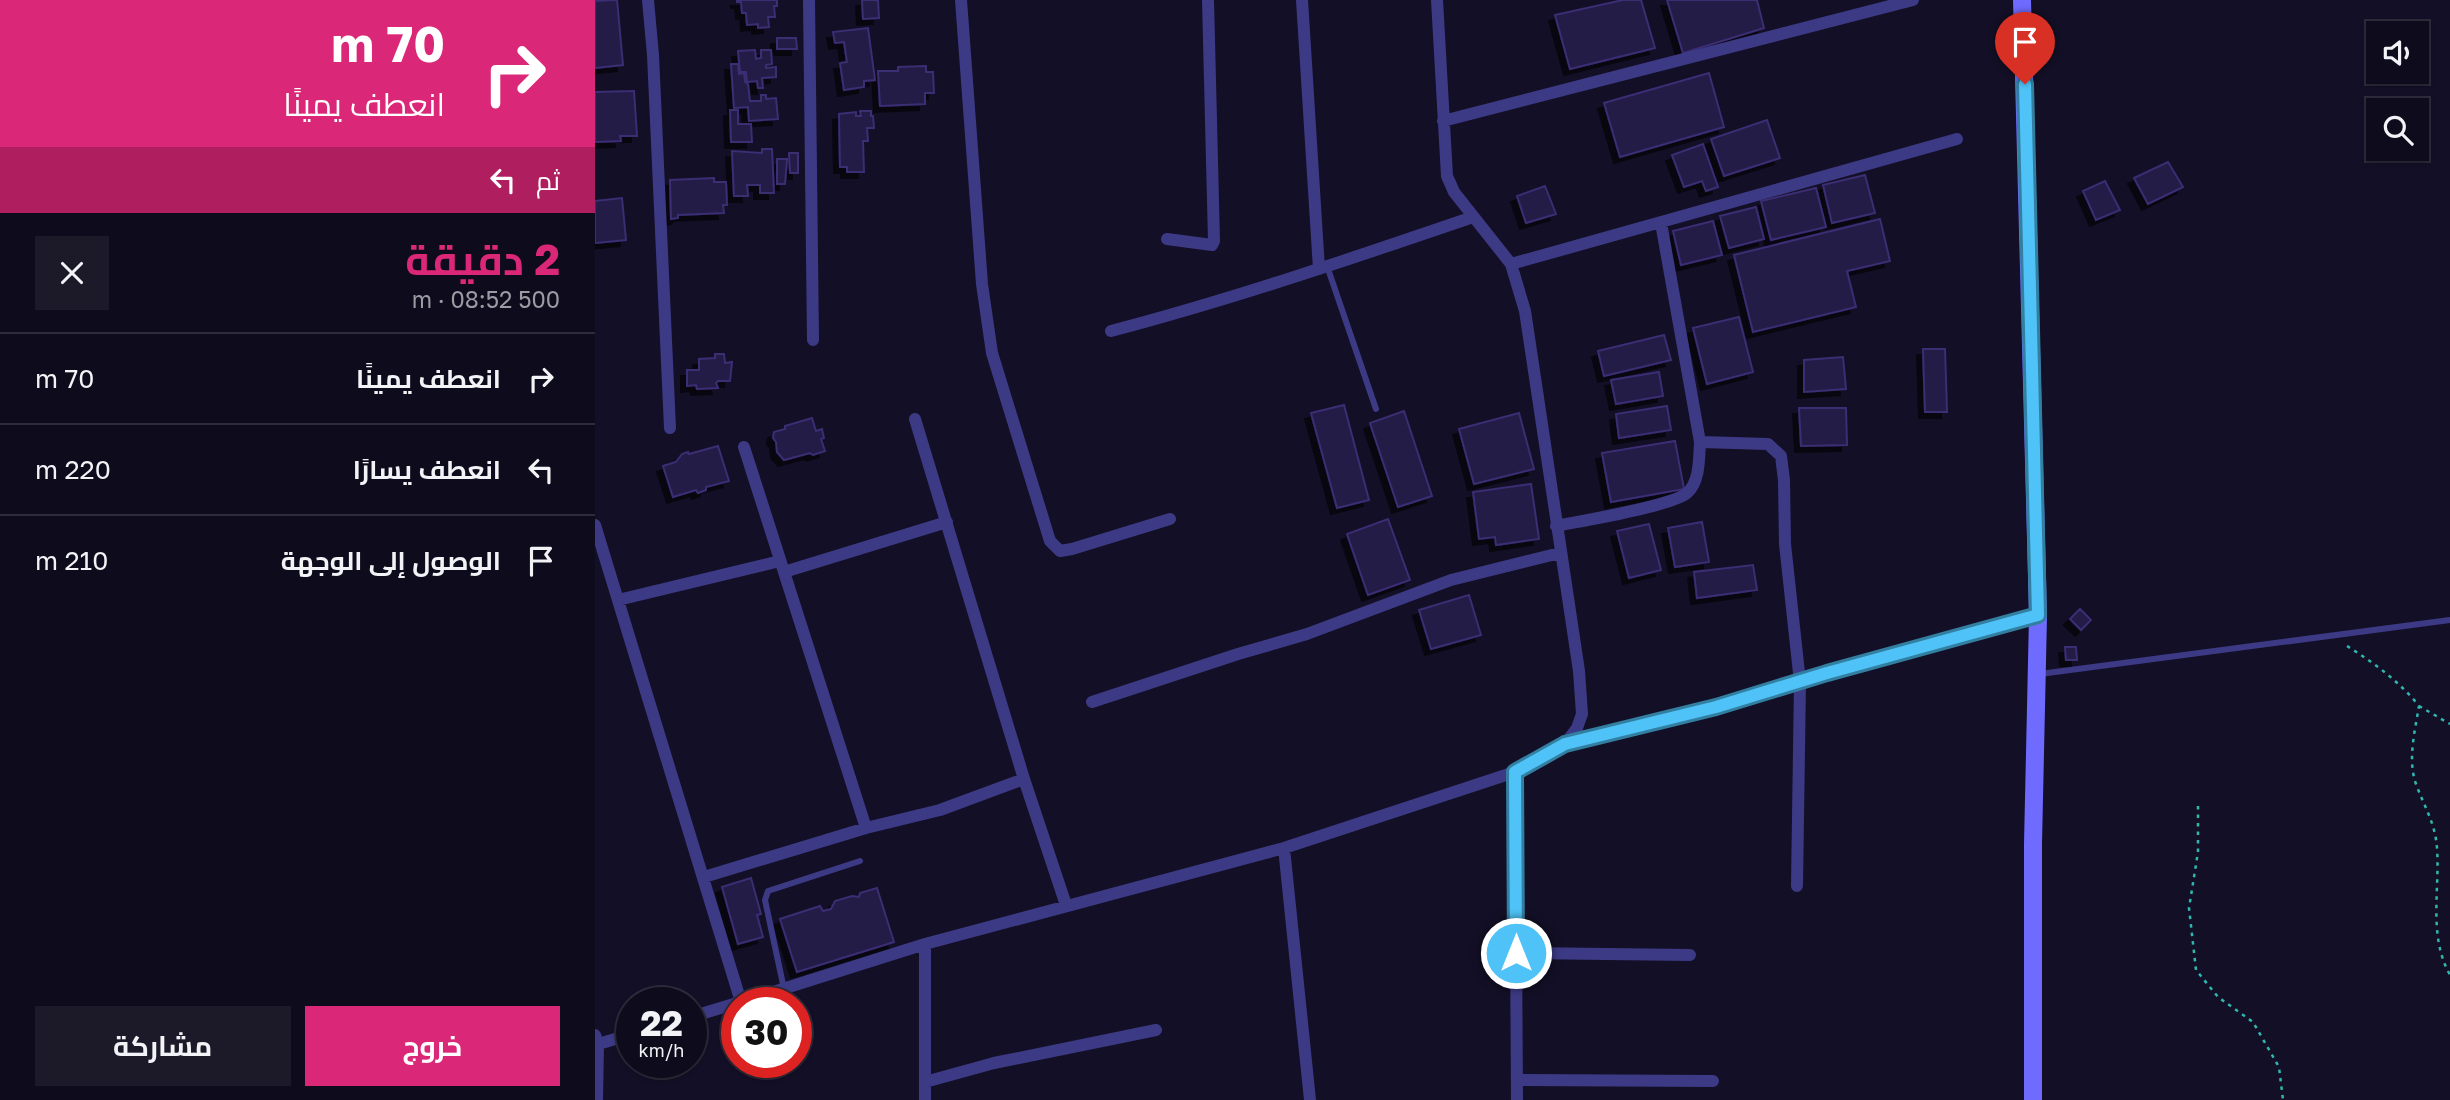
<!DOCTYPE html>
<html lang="ar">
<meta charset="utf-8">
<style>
:root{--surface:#0e0b1c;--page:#1c1929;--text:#f1f3f6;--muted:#9b9ba3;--line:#2e2b3b;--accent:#db2777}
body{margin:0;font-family:"Golos Text",Cairo,sans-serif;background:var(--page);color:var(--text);direction:rtl;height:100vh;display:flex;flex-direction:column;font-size:26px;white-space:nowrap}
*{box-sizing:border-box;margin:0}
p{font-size:23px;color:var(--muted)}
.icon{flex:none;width:38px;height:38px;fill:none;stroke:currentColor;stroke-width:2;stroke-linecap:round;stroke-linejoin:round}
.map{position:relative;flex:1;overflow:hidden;direction:ltr}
.panel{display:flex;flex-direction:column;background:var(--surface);width:595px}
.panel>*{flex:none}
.banner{background:#db2777;color:#fff;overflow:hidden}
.tools{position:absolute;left:1771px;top:21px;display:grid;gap:14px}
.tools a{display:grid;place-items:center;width:63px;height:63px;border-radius:0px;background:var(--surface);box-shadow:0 2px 5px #0004,0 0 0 2px var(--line);font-size:35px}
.speed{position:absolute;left:21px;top:987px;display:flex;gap:14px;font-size:35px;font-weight:700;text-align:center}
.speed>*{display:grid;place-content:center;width:91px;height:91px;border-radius:50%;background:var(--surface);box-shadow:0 2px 5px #0004,0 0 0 2px var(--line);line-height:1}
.speed small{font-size:18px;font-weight:400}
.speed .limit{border:10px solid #d22;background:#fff;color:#111}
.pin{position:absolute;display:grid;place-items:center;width:60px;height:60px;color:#fff;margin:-72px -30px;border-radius:50% 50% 50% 0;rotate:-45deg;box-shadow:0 0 7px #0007}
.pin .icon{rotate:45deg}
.me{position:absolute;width:77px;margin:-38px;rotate:0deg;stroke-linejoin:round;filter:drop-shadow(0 0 5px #0008)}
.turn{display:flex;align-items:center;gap:24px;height:147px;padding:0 35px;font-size:32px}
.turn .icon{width:91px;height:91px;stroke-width:2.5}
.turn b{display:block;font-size:49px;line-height:60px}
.then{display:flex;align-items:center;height:66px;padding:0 35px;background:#0003;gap:14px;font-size:26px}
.round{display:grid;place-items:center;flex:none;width:74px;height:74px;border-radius:0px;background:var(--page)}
.headline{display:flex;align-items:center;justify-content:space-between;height:119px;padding:0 35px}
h1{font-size:42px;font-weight:700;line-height:52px;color:var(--accent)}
.primary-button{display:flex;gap:14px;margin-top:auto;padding:14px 35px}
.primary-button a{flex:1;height:80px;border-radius:0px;background:var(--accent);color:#fff;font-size:28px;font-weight:700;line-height:80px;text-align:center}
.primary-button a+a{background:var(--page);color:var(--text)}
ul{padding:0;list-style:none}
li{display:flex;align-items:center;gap:21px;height:91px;padding:0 35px;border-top:2px solid var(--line)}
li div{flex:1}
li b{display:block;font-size:26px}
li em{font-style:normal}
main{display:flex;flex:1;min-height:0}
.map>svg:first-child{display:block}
.building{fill:#241b47;stroke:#3b2d73;stroke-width:2;filter:url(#shadow)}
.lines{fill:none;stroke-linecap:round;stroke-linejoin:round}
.path{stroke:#2fb8b0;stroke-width:2.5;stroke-dasharray:3.5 5;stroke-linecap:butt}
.lane{stroke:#3d3a85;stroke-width:6}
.street{stroke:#3d3a85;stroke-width:12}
.secondary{stroke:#6f6bff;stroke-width:18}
.route-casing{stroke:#337fa1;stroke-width:18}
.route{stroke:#4fc3f7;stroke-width:12}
</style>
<main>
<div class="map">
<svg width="1855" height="1100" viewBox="0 0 1855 1100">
<defs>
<filter id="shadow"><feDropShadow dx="-6" dy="6" stdDeviation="0" flood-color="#0009"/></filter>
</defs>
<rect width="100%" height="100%" fill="#130f26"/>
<path class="building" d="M22,0L28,65L0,68V1Z
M142,0H182V6H179L180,17H173L174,27L163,28V24L152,25L151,13H147L146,2H142Z
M267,0H283L284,18L268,19Z
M1028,0H1046L1060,48L975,69L960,15Z
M1072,0H1162L1169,28L1088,53Z
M273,28L280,80L269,81V87L249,90L245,63L252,62L249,42L240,43L238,32Z
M182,38H201L202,49H182Z
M160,50L161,59L166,58V50H176L177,64L171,65V68L181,67V77L167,78L168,88H163L162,81L152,82L151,72H145L143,51Z
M136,64H143L144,74L149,73L150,82L153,84L155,101H166V95H171V99L181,98L183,119L154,121L153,107L139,108Z
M331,66V72H338L339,93H330V104L285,106L283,71H303V67Z
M1114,73L1129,127L1025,157L1009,103Z
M39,91L42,136H25L26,141L0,142V92Z
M135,110H143V124H156L157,142H136Z
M265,111H276V116H278L279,128H272L273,141H268L269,172H252V167H245L244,114L261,112V116H266Z
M1172,120L1185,158L1129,176L1116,139Z
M1108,144L1123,187L1111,191L1107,181L1089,187L1077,155Z
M167,149H177L179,193H165V185H152L153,196H139L137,151L167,153Z
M194,153H203V173H195Z
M182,159H192L190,184H182Z
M1573,162L1588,187L1553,204L1539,178Z
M1270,175L1280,213L1237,223L1228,185Z
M119,178V182H131L132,205H128L129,213L83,215V218L76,219L75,180Z
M1510,181L1525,210L1501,220L1488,191Z
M950,186L961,214L931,223L922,196Z
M1221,188L1231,227L1176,240L1166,201Z
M27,198L31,240L0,243V201Z
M1161,207L1169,239L1134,248L1125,216Z
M1285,219L1295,261L1252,271L1261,307L1158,332L1139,255Z
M1118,221L1127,255L1086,265L1078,231Z
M1144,317L1158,372L1112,384L1098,328Z
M1069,335L1076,360L1009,376L1003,351Z
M1328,349H1350L1352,412H1330Z
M120,354H129L130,363L137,362L135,381H123L121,383L123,388L102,389L101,385L92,386V370H104V359L120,358Z
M1248,357L1251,389L1209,392V360Z
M1064,372L1068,396L1021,404L1016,380Z
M749,405L774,500L742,508L716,413Z
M1072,406L1076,430L1024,438L1021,414Z
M1204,408H1251L1252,445L1206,446Z
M809,411L837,496L803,507L775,423Z
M924,413L939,469L879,484L864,429Z
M217,418L221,431L227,429L229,438L226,439L230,451L218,455L215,453L189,460L182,452L181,442L178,438L179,432L190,429V426Z
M1080,441L1089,489L1016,502L1007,453Z
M123,446L134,481L111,487V490L103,493L101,490L78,497L68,466L81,462L87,454L93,452L94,454Z
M936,484L944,539L901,545L900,537L884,539L878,492Z
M793,519L815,580L773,595L752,534Z
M1107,522L1114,562L1080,567L1073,528Z
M1054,524L1066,570L1034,578L1022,531Z
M1158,565L1162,590L1102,598L1099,572Z
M874,595L886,635L836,649L824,610Z
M1485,609L1496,620L1486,630L1475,619Z
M1470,647H1481L1482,660H1471Z
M156,878L166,914L162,915L168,937L143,944L127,887Z
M282,888L299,942L202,972L185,919L225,906L228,911L236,909L240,901L257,896L264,897L265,893Z"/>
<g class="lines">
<path class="path" d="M1752,646C1779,663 1804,681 1824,706C1820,730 1813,758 1820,781C1828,805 1840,821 1842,848C1845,890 1833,936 1855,975
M1824,706L1855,724
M1603,806V852L1594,908L1601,970L1623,997L1658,1022L1684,1067L1688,1100"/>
<path class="lane" d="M732,266L781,409
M1445,674L1855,620
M189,989L170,900L173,891L265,861"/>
<path class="street" d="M53,0L58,55L75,428
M214,0L218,340
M366,0L387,284L397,353L455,541L465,551L477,549L575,519
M707,0L724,269
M848,121L1318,0
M572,239L617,245L619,241L613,0
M916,264L1362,139
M516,331C638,299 758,258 878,217
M320,419L429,779L471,905
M1105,442L1173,444L1186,456L1189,480L1190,544L1205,682L1202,886
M149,447L271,828
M0,525L146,1002
M961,526C986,521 1077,506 1092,493C1105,482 1104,458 1105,442L1066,223
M189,572L352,522
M23,600L185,561
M497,702L643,654L712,634L856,580L965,553
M971,743L1121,707L1232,673L1443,616
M920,772L922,1100
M689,848L715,1100
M109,877L271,828L345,810L429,779
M921,953L1095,955
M143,1003L330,944L689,848L920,772L970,744L982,728L987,714L984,671L930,311L916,264L859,192L852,176L842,0
M96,1017L142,1003
M0,1035L3,1044L2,1100
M0,1045L37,1034
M922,1080L1118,1081
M330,1082L399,1063L561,1030
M330,1100V944"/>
<path class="secondary" d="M1427,0L1443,616L1438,844V1100"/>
</g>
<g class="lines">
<g class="route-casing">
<path id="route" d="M921,953L920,772L970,744L1121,707L1232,673L1443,615L1430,84"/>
</g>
<use href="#route" class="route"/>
</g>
</svg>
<div class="tools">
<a><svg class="icon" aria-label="sound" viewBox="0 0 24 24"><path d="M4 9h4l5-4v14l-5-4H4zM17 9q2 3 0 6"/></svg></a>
<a><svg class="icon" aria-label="search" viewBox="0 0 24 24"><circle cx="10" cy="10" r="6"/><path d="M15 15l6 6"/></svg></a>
</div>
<div class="speed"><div>22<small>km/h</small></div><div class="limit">30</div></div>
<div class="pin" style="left:1430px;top:84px;background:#d93025"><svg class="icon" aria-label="arrive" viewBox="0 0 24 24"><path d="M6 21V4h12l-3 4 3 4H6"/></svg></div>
<svg class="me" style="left:921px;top:953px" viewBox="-20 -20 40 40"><circle r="17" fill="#4fc3f7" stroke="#fff" stroke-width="3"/><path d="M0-11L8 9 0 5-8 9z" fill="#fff"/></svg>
</div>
<section class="panel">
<div class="banner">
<div class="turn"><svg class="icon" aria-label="right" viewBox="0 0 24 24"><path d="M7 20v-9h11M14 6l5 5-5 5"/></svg><div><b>70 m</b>انعطف يمينًا</div></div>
<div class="then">ثم<svg class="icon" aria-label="left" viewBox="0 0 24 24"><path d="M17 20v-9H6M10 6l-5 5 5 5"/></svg></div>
</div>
<div class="headline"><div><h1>2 دقيقة</h1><p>500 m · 08:52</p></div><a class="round"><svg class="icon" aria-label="close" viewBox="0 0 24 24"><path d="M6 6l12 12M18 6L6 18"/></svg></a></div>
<ul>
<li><svg class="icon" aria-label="right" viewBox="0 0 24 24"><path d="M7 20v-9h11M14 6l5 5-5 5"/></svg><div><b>انعطف يمينًا</b></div><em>70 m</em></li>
<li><svg class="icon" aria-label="left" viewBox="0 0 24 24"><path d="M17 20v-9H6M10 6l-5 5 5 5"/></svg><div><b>انعطف يسارًا</b></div><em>220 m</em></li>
<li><svg class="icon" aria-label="arrive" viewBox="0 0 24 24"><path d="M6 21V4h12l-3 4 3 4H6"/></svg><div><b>الوصول إلى الوجهة</b></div><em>210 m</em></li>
</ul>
<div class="primary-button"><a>خروج</a><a>مشاركة</a></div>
</section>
</main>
